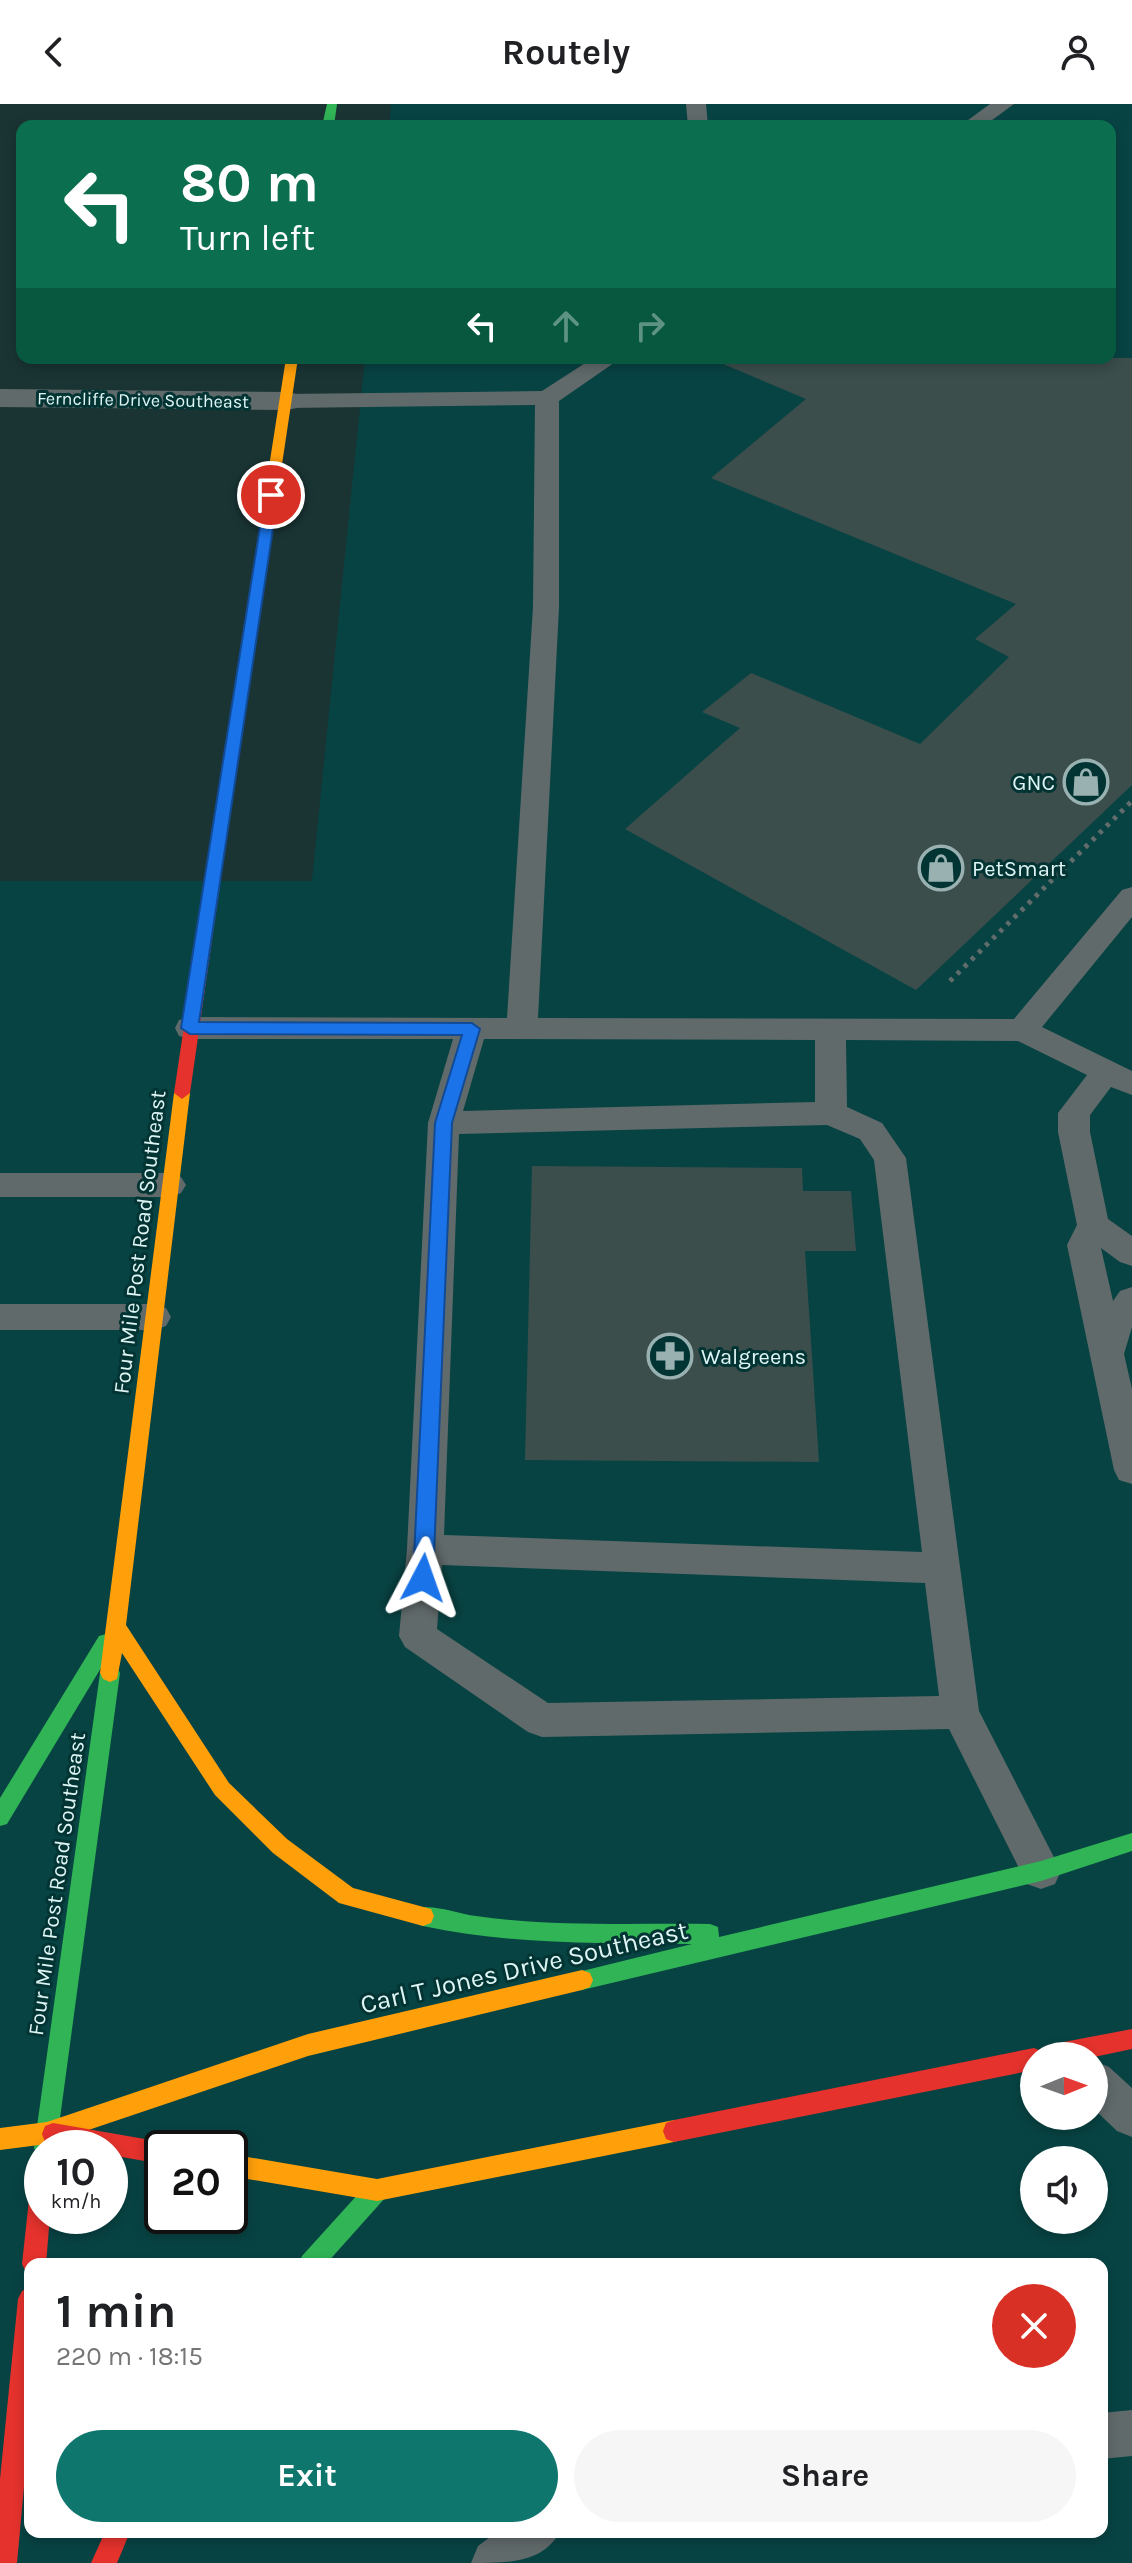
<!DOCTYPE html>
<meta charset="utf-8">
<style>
:root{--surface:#fff;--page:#f6f6f6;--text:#202124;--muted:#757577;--accent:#0f766e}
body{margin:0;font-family:Karla,sans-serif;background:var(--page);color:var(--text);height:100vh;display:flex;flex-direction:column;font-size:30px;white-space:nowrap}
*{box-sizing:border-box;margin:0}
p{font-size:26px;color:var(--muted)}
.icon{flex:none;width:44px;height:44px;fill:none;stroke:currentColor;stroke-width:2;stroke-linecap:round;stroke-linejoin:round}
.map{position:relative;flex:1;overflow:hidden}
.details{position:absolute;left:24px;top:2154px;width:1084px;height:280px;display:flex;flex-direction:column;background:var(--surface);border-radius:16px;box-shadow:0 4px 12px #0003}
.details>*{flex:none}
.guide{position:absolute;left:16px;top:16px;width:1100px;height:244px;border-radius:16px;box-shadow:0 4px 12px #0003;background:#0b6e4f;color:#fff;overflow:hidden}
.needle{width:52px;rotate:89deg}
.controls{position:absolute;left:1020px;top:1938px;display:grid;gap:16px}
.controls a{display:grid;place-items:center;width:88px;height:88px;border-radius:50%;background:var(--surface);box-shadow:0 4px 12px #0003;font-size:40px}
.speed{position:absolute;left:24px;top:2026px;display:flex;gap:16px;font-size:40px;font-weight:700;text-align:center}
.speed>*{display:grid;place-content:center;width:104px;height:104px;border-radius:50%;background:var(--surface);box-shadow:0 4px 12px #0003;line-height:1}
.speed small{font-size:20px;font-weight:400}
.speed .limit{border:4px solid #111;border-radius:12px;background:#fff;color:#111}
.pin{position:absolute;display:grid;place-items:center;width:68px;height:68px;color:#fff;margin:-34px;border:4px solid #fff;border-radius:50%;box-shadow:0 2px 8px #0007}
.me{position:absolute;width:88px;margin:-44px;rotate:4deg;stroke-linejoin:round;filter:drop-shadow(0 0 6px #0008)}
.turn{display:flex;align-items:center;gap:28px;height:168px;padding:0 32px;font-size:36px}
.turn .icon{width:104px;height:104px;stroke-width:2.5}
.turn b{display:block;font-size:56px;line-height:68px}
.lanes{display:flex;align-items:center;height:76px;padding:0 32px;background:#0003;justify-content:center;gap:40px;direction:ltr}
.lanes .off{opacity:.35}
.round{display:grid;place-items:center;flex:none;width:84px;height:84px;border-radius:42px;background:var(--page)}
.summary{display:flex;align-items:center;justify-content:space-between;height:136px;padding:0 32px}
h1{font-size:48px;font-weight:700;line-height:60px}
.primary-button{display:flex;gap:16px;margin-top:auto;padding:16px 32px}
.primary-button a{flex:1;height:92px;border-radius:48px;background:var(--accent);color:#fff;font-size:32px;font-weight:700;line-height:92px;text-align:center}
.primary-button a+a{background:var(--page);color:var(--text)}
header{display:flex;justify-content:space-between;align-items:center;height:104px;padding:0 32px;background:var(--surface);font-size:36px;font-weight:700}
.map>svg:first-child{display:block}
.built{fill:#084343;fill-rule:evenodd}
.building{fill:#3b4e4c}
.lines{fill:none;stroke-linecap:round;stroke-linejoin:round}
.path{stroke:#616c6c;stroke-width:5;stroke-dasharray:4 6;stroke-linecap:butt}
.lane{fill:#616a6b;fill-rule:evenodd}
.street{fill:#616a6b;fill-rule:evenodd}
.fast{fill:#30b455;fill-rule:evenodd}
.slow{fill:#ff9f0a;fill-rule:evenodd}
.jam{fill:#e5322d;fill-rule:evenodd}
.route{fill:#1a73e8;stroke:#114b97;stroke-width:2}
.labels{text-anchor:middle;stroke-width:6;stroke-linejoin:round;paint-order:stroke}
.far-street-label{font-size:18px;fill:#def5f4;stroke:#033434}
.poi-label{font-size:22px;fill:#def5f4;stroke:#033434;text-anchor:start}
.street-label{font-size:22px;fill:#def5f4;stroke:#033434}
.near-street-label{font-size:26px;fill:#def5f4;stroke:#033434}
</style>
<header><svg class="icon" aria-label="back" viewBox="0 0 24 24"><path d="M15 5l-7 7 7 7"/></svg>Routely<svg class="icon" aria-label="person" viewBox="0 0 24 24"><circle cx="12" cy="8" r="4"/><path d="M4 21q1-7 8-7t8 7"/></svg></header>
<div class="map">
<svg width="1132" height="2459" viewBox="0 0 1132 2459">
<rect width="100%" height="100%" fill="#1a3434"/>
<path class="built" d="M391,0H1132V2459H0V777H312L365,254H1110V22H389ZM1034,1952H1094V2012H1034ZM42,2044H110V2112H42ZM162,2044H230V2112H162ZM1034,2056H1094V2116H1034ZM30,2160H1102V2428H30Z"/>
<path class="building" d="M709,254H1132V681L916,886L625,725L740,624L702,608L751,569L920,640L1009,553L975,535L1016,500L711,374L806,295Z
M532,1062L802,1064L803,1087H851L856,1147H805L819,1358L525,1356Z"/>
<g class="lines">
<path class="path" d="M950,877L1132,697"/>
<path class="lane" d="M686,0H706L708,22H688Z
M990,0H1014L984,22H960Z
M593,254H621L559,297V503L538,914L1014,915L1122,786L1132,783V813L1042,923L1132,967V991L1111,983L1090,1011V1028L1108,1115L1132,1132V1162L1120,1158L1101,1144L1113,1197L1120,1187L1132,1183V1223L1124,1250L1132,1285V1380L1119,1376L1114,1366L1067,1141L1077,1121L1058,1028V1009L1087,971L1018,937L846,936L847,1003L882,1019L906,1054L979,1607L1061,1767L1055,1780L1041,1785L1027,1780L949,1625L542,1633L528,1628L405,1543L399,1532L407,1445L428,1019L453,935H190L179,932L175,924L179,916L190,913L507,914L533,503L535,301L286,304L278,302L274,297L278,292L286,290L542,287ZM484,935L815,936V998L463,1007ZM827,1021L860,1035L874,1056L922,1448L444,1431L459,1030ZM442,1461L925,1479L939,1592L548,1599L437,1525Z
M0,1069H170L181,1073L186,1081L181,1089L170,1093H0Z
M0,1200H154L166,1204L171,1213L166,1222L154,1226H0Z
M1094,1957L1109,1963L1132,1984V2033L1117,2027L1094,2005Z
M1132,2306V2352L1102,2355V2309Z
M497,2428H560C542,2459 510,2459 471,2459L478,2442Z"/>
<path class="street" d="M0,285L286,288L297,290L301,297L297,304L286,306L0,303Z"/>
<path class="fast" d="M327,0H337L334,22H322Z
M106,1530L113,1532L116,1538L113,1544L7,1720L0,1722V1694L99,1532Z
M110,1560L117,1563L120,1569L56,2044H42V2054L37,2052L34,2044L100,1569L103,1563Z
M1132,1729V1747L1041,1777L582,1886L574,1883L571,1876L574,1869L692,1840C602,1839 512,1841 423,1822L415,1819L412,1812L415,1805C432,1799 458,1810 476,1812C553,1823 632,1819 710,1820L718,1823L719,1833L1041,1757Z
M377,2075L385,2078L388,2086L385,2094L326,2160H298L302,2152L369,2078Z"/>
<path class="slow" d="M286,254H298L247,593L240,597L233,593Z
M182,983L190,989L126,1521L229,1679L287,1735L353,1784L431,1805L434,1812L431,1819L423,1822L339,1799L273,1749L215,1691L122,1549L117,1575L110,1578L103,1575L100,1569L174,989Z
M582,1866L590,1869L593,1876L590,1883L582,1886L308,1952L47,2040L0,2046V2024L47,2018L308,1930Z
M674,2016L682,2019L685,2027L682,2035L674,2038L377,2097L230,2072V2050L377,2075Z"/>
<path class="jam" d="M240,589L247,593L190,989L182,995L174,989L233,593Z
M1132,1925V1945L1094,1953L1034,1952V1966L674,2038L666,2035L663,2027L666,2019L674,2016L1034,1944L1039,1946L1048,1941Z
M53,2019L162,2038L171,2044H162V2060L110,2051V2044L53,2041L45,2038L42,2030L45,2022Z
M42,2066V2112H50L46,2160H30V2170L26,2168L22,2160L31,2077L34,2069Z
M30,2183V2318L17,2459H0V2375L18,2195L22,2187Z
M105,2428H130L117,2459H91Z"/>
</g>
<path class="route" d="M271,387L278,391L199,918L472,919L480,925L452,1019L433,1474L430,1480L423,1483L416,1480L413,1474L435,1019L462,931L190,930L181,924L265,391Z"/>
<defs>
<g id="shop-ring" transform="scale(2.3)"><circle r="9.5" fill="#033434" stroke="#99b1b1" stroke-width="1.5"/><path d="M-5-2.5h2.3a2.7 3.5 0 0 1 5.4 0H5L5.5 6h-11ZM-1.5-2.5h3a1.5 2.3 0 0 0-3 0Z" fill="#99b1b1"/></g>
<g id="pharmacy-ring" transform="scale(2.3)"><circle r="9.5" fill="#033434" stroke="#99b1b1" stroke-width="1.5"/><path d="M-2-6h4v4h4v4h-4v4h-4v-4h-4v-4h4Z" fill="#99b1b1"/></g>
</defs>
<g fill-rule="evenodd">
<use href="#shop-ring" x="1086" y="678"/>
<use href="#shop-ring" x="941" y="764"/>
<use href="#pharmacy-ring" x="670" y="1252"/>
</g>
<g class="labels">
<g class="far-street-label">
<text transform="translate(143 296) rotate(1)" y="6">Ferncliffe Drive Southeast</text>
</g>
<g class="poi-label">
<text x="1055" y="686" text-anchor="end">GNC</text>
<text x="972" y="772">PetSmart</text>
<text x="701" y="1260">Walgreens</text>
</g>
<g class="street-label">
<text transform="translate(139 1138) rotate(-83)" y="8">Four Mile Post Road Southeast</text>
<text transform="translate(56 1780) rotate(-82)" y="8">Four Mile Post Road Southeast</text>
</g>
<g class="near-street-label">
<text transform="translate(524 1863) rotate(-13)" y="9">Carl T Jones Drive Southeast</text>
</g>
</g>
</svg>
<div class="controls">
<a><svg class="needle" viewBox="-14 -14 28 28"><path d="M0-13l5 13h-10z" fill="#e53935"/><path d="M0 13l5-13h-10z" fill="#757577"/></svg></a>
<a><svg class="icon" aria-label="sound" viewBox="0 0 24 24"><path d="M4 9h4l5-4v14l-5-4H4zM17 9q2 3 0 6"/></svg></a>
</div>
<div class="speed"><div>10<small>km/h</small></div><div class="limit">20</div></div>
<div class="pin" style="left:271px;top:391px;background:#d93025"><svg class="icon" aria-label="arrive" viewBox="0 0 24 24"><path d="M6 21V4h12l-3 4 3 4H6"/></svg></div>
<svg class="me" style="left:423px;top:1474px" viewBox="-20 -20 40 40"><path d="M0-17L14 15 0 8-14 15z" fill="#1a73e8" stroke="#fff" stroke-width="4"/></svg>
<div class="guide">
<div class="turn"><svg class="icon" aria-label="left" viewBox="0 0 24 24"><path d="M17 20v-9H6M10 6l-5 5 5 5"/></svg><div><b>80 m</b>Turn left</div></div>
<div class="lanes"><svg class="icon" aria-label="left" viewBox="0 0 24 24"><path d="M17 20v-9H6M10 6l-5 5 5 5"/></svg><svg class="icon off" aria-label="ahead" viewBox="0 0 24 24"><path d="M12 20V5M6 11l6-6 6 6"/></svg><svg class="icon off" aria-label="right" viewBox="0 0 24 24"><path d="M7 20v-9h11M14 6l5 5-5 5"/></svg></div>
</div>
<section class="details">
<div class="summary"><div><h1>1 min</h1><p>220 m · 18:15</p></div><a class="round" style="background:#d93025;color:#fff"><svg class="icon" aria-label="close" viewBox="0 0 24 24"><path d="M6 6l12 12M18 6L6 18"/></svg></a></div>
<div class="primary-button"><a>Exit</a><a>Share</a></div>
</section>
</div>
